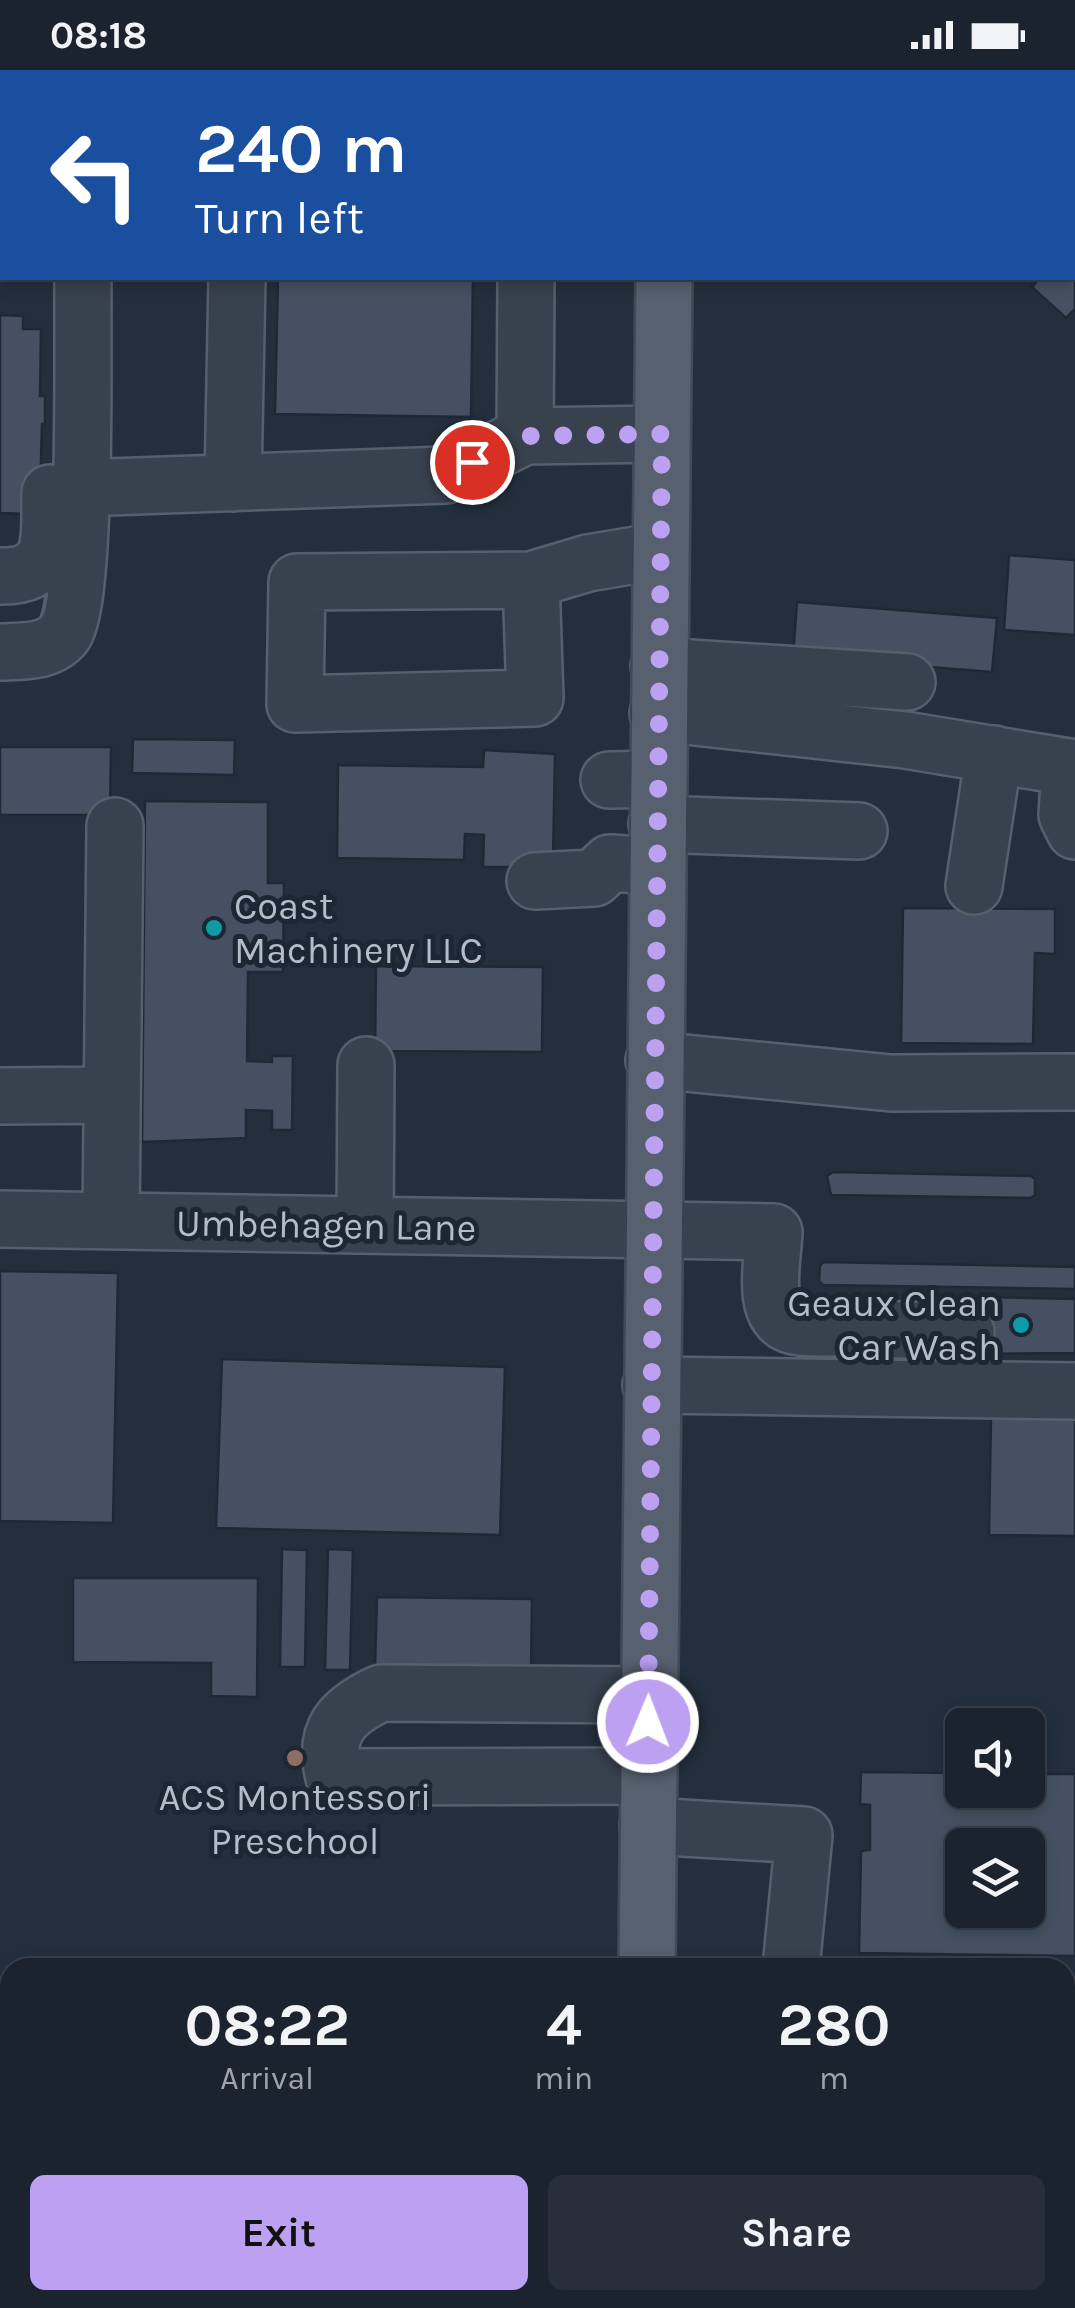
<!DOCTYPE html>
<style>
:root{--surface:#1b232e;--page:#282f3a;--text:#f1f3f6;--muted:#a0a4aa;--line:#39404a;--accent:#bca0f2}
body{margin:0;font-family:Karla,sans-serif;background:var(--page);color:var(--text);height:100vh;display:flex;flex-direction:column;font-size:38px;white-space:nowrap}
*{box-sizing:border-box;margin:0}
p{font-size:32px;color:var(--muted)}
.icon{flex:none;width:55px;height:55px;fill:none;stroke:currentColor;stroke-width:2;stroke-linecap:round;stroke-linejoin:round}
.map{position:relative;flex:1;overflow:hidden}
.details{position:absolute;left:0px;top:1888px;width:1075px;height:352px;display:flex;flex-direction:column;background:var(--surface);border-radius:30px 30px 0 0;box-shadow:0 5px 15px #0003,0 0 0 2px var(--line)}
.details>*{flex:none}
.hud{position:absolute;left:0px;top:0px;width:1075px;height:210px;box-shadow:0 5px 15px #0003,0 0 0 2px var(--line);background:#1a4fa0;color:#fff;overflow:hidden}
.tools{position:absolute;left:945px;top:1638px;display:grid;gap:20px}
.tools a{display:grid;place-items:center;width:100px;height:100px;border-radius:15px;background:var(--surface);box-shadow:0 5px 15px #0003,0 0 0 2px var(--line);font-size:50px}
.pin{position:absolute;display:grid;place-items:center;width:85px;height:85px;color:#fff;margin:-42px;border:5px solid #fff;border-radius:50%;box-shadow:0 2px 10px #0007}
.me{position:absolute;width:110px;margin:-55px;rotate:1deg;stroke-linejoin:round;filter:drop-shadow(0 0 8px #0008)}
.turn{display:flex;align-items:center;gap:35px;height:210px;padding:0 30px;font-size:45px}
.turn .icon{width:130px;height:130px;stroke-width:2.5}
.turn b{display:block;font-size:70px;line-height:85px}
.eta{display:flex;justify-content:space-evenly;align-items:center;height:170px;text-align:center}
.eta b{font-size:60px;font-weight:700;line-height:70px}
.primary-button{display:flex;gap:20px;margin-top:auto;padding:20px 30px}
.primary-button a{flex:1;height:115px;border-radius:15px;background:var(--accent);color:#111;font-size:40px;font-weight:700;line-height:115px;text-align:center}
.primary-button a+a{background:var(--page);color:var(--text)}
.status{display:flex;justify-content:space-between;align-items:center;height:70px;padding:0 50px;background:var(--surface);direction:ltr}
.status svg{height:28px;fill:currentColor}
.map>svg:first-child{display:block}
.building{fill:#455162;stroke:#1f2835;stroke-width:2.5;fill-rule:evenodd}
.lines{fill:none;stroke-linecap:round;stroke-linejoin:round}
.minor-tunnel{stroke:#3a4453;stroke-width:55;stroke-dasharray:55 28;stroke-linecap:butt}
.minor-casing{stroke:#565f6c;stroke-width:60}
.major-casing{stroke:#414a57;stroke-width:60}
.minor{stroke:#38414e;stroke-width:55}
.major{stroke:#56606e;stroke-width:55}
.route{stroke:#bca0f2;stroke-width:18;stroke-dasharray:0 32.4}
.culture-dot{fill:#0f9aa8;stroke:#1d2633;stroke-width:4}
.education-dot{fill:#8d6e63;stroke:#1d2633;stroke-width:4}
.labels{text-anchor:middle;stroke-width:10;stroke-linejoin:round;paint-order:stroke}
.poi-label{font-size:38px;fill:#b4bcc9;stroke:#1d2633;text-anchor:start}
.street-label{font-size:38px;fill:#b4bcc9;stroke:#1d2633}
</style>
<div class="status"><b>08:18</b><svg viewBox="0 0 49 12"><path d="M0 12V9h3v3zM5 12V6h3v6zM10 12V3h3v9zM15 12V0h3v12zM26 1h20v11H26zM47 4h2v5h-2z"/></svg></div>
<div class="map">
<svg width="1075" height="2238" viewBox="0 0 1075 2238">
<rect width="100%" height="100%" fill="#242f3e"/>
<path class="building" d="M1075,166V239L1066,248L1032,217L1040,208H1072Z
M278,208H473L471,347L275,344Z
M0,245L23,246V259H41L40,326H45V354H42L40,423L31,444L0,443Z
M1009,485L1075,490V565L1004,560Z
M797,532L997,548L992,602L793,586Z
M133,669L235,670L234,705L132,703Z
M0,677H111L110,745H0Z
M484,680L555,684L553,792L535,797H483L484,765L465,764L464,790L337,788L338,695L483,697Z
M145,731L268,732V813H284L283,902H248L247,991L272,992V986H293L292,1060H272V1041L246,1040V1068L142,1072Z
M903,838L1055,839V884L1035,883L1033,974L901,973Z
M376,896L543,897L542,982L375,981Z
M833,1102L1031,1106L1035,1109V1125L1031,1128L831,1125L827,1106Z
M823,1192L1075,1197V1219L823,1215L819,1211L820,1196Z
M0,1201L118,1203L113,1453L0,1451Z
M985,1227L1075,1229V1283L966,1284L984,1248Z
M222,1289L505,1297L500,1465L216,1458Z
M991,1347L1075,1348V1466L989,1465Z
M282,1479L307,1480L305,1597H280Z
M328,1479L353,1480L350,1600H325Z
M73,1508H258L257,1627L211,1626V1593L73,1592Z
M377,1527L532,1529L531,1599L375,1597Z
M861,1702L962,1703V1720H1028V1704H1075V1886L859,1883L861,1781L870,1780V1735L860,1734ZM962,1775H1028V1840H962Z
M1065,1984H1075V2084H1065Z
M0,2080H10V2230H122V2238H0Z
M410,2230H444L443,2238H410Z
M763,2230H827V2238H763Z"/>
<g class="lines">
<path class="minor-tunnel" d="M763,2232L827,2234"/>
<g class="minor-casing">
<path id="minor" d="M0,17L2,22
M0,164L2,163
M525,366L526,208
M233,413L237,208
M81,418L446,405L525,366L662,364
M0,506C58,507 49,466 50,423
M531,510L535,628L295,634L297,512L531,510L588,493L660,481
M0,582C22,581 49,583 64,564C88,533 82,263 83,208
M659,596L907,612
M658,643L905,670L1075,698
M1070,697L1067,745L1075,761
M609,710L657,709
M657,754L859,761
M535,811L594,808L610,793L656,796
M974,816L994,684
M654,990L891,1013L1075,1012
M0,1026L112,1025
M0,1149L774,1162C773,1189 759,1248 794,1256C809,1260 828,1257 843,1258
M111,1150L115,756
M365,1155L366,995
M876,1259L966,1262
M651,1315L1075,1321
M648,1706L334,1707C322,1661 342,1641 381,1623L648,1625
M648,1756L804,1765L791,1898
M680,2230L763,2232
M515,2238L519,2230"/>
</g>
<g class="major-casing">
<path id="major" d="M666,2V0
M647,1898L664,208
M645,2238V2230"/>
</g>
<use href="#minor" class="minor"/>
<use href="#major" class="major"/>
</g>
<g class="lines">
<path class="route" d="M472,392L525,366L662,364L648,1652"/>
</g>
<g class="culture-dot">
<circle cx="214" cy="858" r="10"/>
<circle cx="1021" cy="1255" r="10"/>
</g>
<circle class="education-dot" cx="295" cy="1688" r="10"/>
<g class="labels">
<g class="poi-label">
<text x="234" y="849">Coast<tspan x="234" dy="44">Machinery LLC</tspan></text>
<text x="1001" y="1246" text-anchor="end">Geaux Clean<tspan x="1001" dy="44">Car Wash</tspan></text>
<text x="295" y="1740" text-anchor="middle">ACS Montessori<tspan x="295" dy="44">Preschool</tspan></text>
</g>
<g class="street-label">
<text transform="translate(326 1155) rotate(1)" y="13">Umbehagen Lane</text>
</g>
</g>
</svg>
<div class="tools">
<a><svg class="icon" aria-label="sound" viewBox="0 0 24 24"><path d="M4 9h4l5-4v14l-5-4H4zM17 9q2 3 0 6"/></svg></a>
<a><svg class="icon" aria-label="layers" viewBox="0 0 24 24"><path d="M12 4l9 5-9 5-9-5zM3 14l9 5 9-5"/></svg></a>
</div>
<div class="pin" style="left:472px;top:392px;background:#d93025"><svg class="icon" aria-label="arrive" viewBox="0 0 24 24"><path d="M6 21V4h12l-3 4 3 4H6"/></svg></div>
<svg class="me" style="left:648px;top:1652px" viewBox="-20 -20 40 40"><circle r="17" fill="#bca0f2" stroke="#fff" stroke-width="3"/><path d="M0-11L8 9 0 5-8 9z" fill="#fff"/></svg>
<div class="hud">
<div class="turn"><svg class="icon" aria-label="left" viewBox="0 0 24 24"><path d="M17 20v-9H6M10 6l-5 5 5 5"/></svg><div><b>240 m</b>Turn left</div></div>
</div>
<section class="details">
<div class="eta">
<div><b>08:22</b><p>Arrival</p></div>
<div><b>4</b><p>min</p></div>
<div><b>280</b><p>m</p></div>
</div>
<div class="primary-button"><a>Exit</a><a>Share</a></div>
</section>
</div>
